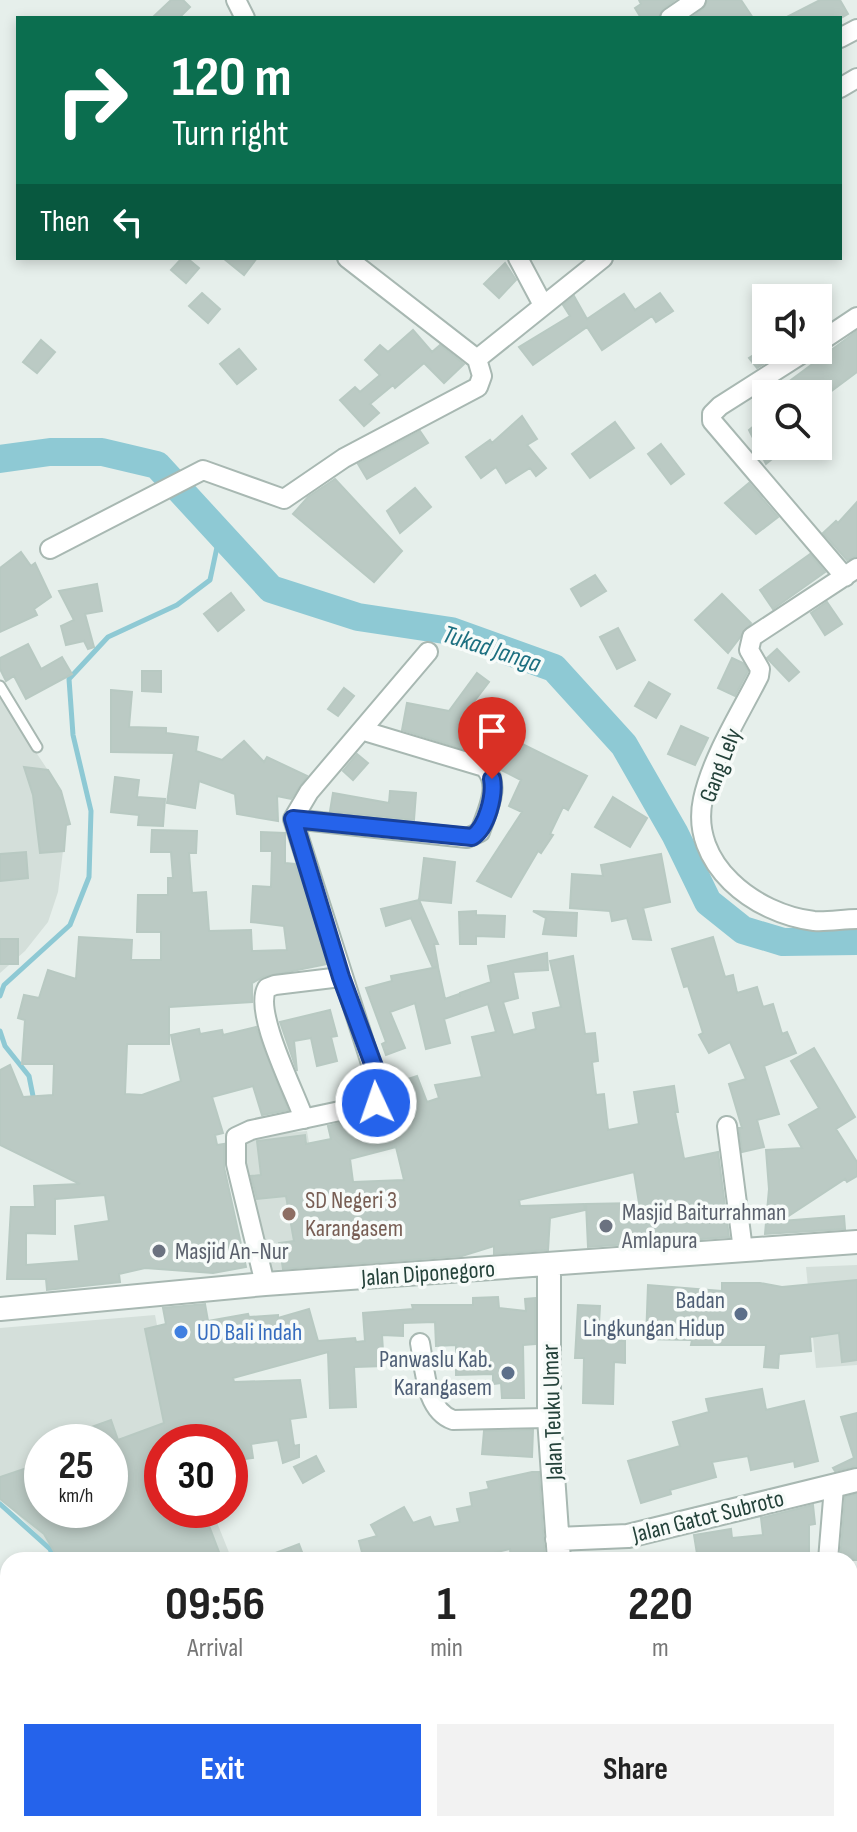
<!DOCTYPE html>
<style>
:root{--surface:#fff;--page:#f2f2f2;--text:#222;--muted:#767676;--accent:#2563eb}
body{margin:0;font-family:"Sofia Sans Condensed",sans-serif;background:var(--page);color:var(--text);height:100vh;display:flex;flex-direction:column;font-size:30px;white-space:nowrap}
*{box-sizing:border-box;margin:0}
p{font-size:26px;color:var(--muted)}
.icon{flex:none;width:44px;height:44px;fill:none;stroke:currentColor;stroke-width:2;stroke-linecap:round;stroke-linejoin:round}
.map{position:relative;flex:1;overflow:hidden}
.side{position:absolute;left:0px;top:1552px;width:858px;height:280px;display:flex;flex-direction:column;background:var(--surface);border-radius:24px 24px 0 0;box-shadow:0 4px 12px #0003}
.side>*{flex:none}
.banner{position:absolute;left:16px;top:16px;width:826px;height:244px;border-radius:0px;box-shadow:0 4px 12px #0003;background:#0b6e4f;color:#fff;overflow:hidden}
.controls{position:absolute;left:752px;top:284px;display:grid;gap:16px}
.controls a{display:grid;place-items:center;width:80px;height:80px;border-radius:0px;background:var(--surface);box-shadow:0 4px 12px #0003;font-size:40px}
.speed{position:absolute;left:24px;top:1424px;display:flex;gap:16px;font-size:40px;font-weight:700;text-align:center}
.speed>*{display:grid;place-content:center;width:104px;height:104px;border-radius:50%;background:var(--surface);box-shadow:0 4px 12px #0003;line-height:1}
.speed small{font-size:20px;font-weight:400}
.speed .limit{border:12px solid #d22;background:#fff;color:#111}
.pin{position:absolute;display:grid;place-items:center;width:68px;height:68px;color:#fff;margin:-82px -34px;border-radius:50% 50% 50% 0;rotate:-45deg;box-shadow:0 0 8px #0007}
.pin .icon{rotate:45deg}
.me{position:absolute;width:88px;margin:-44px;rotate:357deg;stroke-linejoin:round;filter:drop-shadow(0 0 6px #0008)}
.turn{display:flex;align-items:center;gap:28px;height:168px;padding:0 24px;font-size:36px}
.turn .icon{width:104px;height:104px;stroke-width:2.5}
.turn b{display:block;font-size:56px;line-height:68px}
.then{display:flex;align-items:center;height:76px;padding:0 24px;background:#0003;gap:16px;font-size:30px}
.eta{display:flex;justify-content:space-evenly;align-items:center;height:136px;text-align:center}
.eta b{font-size:48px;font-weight:700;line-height:56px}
.action{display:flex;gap:16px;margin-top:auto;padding:16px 24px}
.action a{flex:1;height:92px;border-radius:0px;background:var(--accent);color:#fff;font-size:32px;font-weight:700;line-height:92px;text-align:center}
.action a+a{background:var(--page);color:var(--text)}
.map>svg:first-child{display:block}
.built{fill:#d4dfda;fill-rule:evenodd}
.green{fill:#bfe0c8}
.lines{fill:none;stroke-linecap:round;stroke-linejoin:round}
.stream{stroke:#8ec9d4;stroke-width:5}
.river{stroke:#8ec9d4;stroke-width:28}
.building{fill:#bbcac4;stroke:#b8c9c2;stroke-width:2;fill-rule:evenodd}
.service-casing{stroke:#a8b8b2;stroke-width:13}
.minor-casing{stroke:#a8b8b2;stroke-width:22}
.tertiary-casing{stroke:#a8b8b2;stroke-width:26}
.service{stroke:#fff;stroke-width:9}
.minor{stroke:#fff;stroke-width:18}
.tertiary{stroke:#fff;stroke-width:22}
.route-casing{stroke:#184099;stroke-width:20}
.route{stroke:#2563eb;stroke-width:14}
.education-dot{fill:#8d6e63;stroke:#f7fbf9;stroke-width:3}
.worship-dot{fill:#6b7280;stroke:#f7fbf9;stroke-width:3}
.service-dot{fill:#5c6f8a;stroke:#f7fbf9;stroke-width:3}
.shop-dot{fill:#3f7fe0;stroke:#f7fbf9;stroke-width:3}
.labels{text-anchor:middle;stroke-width:7;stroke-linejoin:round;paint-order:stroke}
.street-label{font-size:24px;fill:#24423a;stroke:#f7fbf9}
.education-label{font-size:24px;fill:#785e54;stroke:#f7fbf9;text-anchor:start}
.worship-label{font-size:24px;fill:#5b616d;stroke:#f7fbf9;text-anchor:start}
.service-label{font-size:24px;fill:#4e5e75;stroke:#f7fbf9;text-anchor:end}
.shop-label{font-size:24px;fill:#366cbe;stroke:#f7fbf9;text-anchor:start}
.water-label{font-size:26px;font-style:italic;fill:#1c6f80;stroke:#f7fbf9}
</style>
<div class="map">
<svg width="857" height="1832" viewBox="0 0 857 1832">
<rect width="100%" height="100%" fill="#e6efeb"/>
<path class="built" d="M0,698L61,790L70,824L66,826L58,892L48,922L25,951L0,973Z
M307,1131L330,1264L267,1271L242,1145L257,1136Z
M857,1265V1365L816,1368L806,1267Z
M155,1315L177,1427L162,1442V1510H212L232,1560H63L0,1497V1328ZM42,1442H110V1510H42Z"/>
<path class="green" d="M850,1782L857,1783V1832H838L840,1824H850Z"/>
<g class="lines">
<path class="stream" d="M0,996L4,985L70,925L89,877L91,811L73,735L69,679L108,637L177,605L210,580L220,533
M0,1031L5,1046L29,1076L34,1101
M0,1504L50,1549L55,1560
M70,1824L72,1832"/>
<path class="river" d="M0,459L50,452H102L157,465L271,589L358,617L451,631L554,668L624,745L675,834L708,902L743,930L783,942L857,941"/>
</g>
<path class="building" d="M171,0H183L190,7L179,18H152Z
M639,0H675L663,9L658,18H641L635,8L641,4Z
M708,0H741L753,18H691L703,9Z
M820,0H840L848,14L841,18H785Z
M182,258H187L199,268L186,283L171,270Z
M223,258H257L244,275Z
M505,263L516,280L499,298L484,284Z
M202,293L220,309L208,323L189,306Z
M660,293L673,311L656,322L652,316L602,350L587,327L533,365L519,347L570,316L563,305L574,296L587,319L624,294L635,310Z
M413,330L432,352L440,345L464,364L444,383L424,363L395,388L393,385L370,404L379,413L364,426L340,400L355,387L360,392L380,375L365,360L380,345L388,352Z
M857,331V372L818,401V394H796L787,383Z
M41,340L55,352L37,373L23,362Z
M239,349L256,369L237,384L220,364Z
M761,350H786L757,368L749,358Z
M522,416L537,439L527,445L546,468L536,476L530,468L506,483L496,467L481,478L466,457L490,440L492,443Z
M766,416V446H788L766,464L749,430Z
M615,422L634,448L590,478L572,454Z
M420,431L428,443L367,479L358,464Z
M661,444L684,474L671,484L648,454Z
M335,479L402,551L374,582L293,514L308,497Z
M749,483L778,517L756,534L725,503Z
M415,488L431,507L400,533L387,511Z
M857,502V556L847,560L823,533L836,521L838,523Z
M21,552L31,566L35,563L51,597L34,609L37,615L0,632V568Z
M810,554L825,572L773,609L760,590Z
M595,575L606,591L581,606L571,589Z
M97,584L102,611L85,614L94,647L88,649L84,641L66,645L61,626L74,620L59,591Z
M231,593L244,610L218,631L204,614Z
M722,594L751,623L728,653L695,620Z
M827,602L842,624L825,635L811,613Z
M618,628L635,660L617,669L600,637Z
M28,644L41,669L62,657L72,674L26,699L14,676L6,681L0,669V658Z
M777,649L799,672L789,681L767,658Z
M732,658L743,663L748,671L735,696L718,688Z
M142,671H161V692L142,691Z
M477,673L489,682L473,703L494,711L476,735L500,750L506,736L587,776L568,810L563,807L550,834L553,835L541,853L538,851L511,897L477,881L522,812L509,806L521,780L501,770L487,756L402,730L407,703L449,711Z
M649,682L670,694L656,718L635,706Z
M344,688L354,696L338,716L328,709Z
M111,690L132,692L129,727L166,728V733L198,737L196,751L222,760L244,741L264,762L267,757L307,776L291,799L277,796L278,821L237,814L235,794L199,781L195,808L167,803L174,753L111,752Z
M681,726L708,738L695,765L668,754Z
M357,754L368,763L353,780L343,771Z
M24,767L48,770L61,791L70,824L66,825L64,851L40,853L33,795Z
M115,777L139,780L137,797L165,799L163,826L138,825L139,815L111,812Z
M390,791L416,793L414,820L330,811L333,793L389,803Z
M613,797L647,818L630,847L595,827Z
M152,830L197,831L196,853H189L192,893L206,892L209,931L251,930L252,951L287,950L284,926L251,922L253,886L271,887L272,851H261V832L285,833V863L295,864L327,964L263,977L252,983V1002L169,1007V1044H127L125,1094L142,1095L181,1081L171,1035L199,1029L200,1034L222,1030L223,1035L256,1027L288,1110L262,1115L253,1086L212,1097L223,1133L215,1135L217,1145L224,1144V1167L246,1267L213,1273L145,1268L119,1274L120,1282L47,1290L46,1279H7L11,1207H35L34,1186L80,1184L0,1145V1070L10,1065L23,1097L53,1095L54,1064H22L25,1020L18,1018L24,995L39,998L48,970L76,979L79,937L132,940L131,960H161V932H137L138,895H168V878H173L171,852H151ZM105,1195L109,1221L75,1226L79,1261L26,1265V1233L55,1234V1199Z
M26,852L28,878L0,881V854Z
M661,854L670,902L643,908L651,940L633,939L627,918L612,921L610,911L570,908L572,874L603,876L601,865Z
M424,858L455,862L451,903L419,900L438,944H434L438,966L433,968L411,918L386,926L381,909L419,900Z
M476,911V915L505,916L504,937L476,936V944H460L459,912Z
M533,911L577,913L576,936L543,934L546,918Z
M713,937L725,977L733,975L737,993L757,987L763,1007L773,1004L782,1034L787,1032L796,1053L764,1066L779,1114L757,1120L764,1147L742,1152L739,1128H742L729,1084L746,1079L730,1042L709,1053L699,1035L703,1033L688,986L684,987L672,949Z
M0,939H18V964H0Z
M547,953L548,970L513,972L518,998L503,1002L513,1035L536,1029L533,1013L561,1007L550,961L573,956L585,1034L595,1033L598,1061L592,1062L596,1095L604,1094L608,1130L639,1124L634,1092L674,1086L678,1112H675L684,1159L718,1152L729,1237L588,1247L586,1204L639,1203L634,1172L519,1200L520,1206L584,1204L585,1210L550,1218L548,1250L494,1254V1246L462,1256L283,1269L279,1243L294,1241L286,1196L257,1199L251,1176L261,1175L257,1141L305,1135L306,1144L331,1139L328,1126L348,1121L350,1131L391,1121L393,1111L402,1112L393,1084L417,1076L427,1102L439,1098L435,1085L482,1077L472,1037L496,1032L488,1004L444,1019L450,1043L426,1049L415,1003L390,1012L405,1048L386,1055L382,1044L386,1042L366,988L392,981L391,976L438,967L445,999L459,994L460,997V993L491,982L488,966ZM396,1147L404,1180L353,1182L350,1159Z
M330,1010L337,1036L331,1037L337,1061L317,1066L311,1038L294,1041L297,1071L280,1022Z
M814,1048L855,1117L836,1129L857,1162V1176L847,1182L845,1179L781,1221L844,1216L845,1229L765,1234L769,1189L766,1150L802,1148L789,1125L819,1108L791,1061Z
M857,1280V1360L842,1362L839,1333L810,1337L811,1351L779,1354L778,1368L764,1367L766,1345H691L692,1340L646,1339L648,1285L722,1291V1283H760L782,1287Z
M498,1297L499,1308L526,1311L525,1299L535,1298V1344L523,1345L524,1398H502L501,1383L493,1384V1374L456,1375V1345L436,1346L435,1322L403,1323V1336L382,1335L384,1366L354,1367L356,1407L330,1408L328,1352L233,1378L234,1382L300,1380L306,1417L290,1419L294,1446L299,1445V1457L283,1463L278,1440L251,1444L253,1458L230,1461V1442H162V1510H203L222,1560H59L44,1534L0,1499V1477L42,1463V1510H110V1443L114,1442L55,1440L111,1420L118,1440L164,1423L145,1329L166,1324L163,1308L205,1304L208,1321L248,1314L249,1317L278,1315V1318L309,1309L318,1341L355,1338L356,1342L365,1341L363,1313L413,1309L412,1305H473V1298Z
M578,1305L600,1306L598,1340L625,1341V1363L614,1362L613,1404L583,1403L584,1358H575Z
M762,1389L766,1410L804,1401L818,1461L795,1467L794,1461L751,1470L748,1456L712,1462L716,1477L670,1490L671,1494L641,1503L628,1461L680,1446L673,1422L709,1412L706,1399Z
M857,1413V1466L835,1471L833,1468L854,1458L841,1417Z
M533,1430L532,1457L482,1454L484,1431Z
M316,1456L324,1471L303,1483L294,1467Z
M532,1472H539L545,1560H511L510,1549L463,1560H364L359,1541L377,1536L371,1525L404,1507L413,1523L430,1517L434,1527L460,1522L457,1509L472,1506L470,1493L489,1489L487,1482Z
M857,1494V1560H840L845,1497Z
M813,1505L815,1524L809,1525V1560H698L694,1535L731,1529L732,1538L763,1535L761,1518Z
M299,1544L305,1560H261L260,1559Z"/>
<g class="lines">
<g class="service-casing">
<path id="service" d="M0,686L37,747
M381,1832V1824"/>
</g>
<g class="minor-casing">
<path id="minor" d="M236,0L245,18
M670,18L696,0
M840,38L857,29
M840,88L857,78
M347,258L477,359
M518,258L543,305
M818,343L857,317
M808,350L720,406L712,414V421L845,577
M50,549L203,470L284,499L344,458L478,387L482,376L477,359L603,258
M857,568L752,637L749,650L760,669L759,676C740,714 712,757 703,799C689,864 755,914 814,921C828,922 843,919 857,919
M293,819L467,838L480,832C487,811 502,784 484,767L364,731
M304,1119C295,1092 253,1012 267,988L275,985L341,977
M727,1126L743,1250
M265,1284L236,1164V1137L251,1130L368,1105L381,1095L293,819L309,792L428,652
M420,1343C425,1369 425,1410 453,1420L549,1418
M828,1560L834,1487
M850,1769L857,1770
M791,1832L792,1824"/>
</g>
<g class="tertiary-casing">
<path id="tertiary" d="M549,1264V1418L559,1560
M0,1309L265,1284L857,1242
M557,1539L628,1536L857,1480
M0,1792L8,1791
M559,1832V1824"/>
</g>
<use href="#service" class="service"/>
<use href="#minor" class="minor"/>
<use href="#tertiary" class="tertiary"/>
</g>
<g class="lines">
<g class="route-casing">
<path id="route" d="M376,1103L381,1095L379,1080L341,977L293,819L472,837C487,828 495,795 492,779"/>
</g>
<use href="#route" class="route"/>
</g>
<circle class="education-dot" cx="289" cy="1214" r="8"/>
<g class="worship-dot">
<circle cx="606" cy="1226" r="8"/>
<circle cx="159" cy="1251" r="8"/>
</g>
<g class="service-dot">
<circle cx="741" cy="1314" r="8"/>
<circle cx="508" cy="1373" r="8"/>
</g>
<circle class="shop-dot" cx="181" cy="1332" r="8"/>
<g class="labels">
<g class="street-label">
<text transform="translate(720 765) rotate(-69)" y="8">Gang Lely</text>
<text transform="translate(428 1273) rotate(-4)" y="8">Jalan Diponegoro</text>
<text transform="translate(552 1412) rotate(-92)" y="8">Jalan Teuku Umar</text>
<text transform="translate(708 1516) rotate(-14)" y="8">Jalan Gatot Subroto</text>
</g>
<g class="education-label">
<text x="305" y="1208">SD Negeri 3<tspan x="305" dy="28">Karangasem</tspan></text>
</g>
<g class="worship-label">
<text x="622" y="1220">Masjid Baiturrahman<tspan x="622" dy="28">Amlapura</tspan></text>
<text x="175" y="1259">Masjid An-Nur</text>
</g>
<g class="service-label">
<text x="725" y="1308">Badan<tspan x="725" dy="28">Lingkungan Hidup</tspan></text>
<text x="492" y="1367">Panwaslu Kab.<tspan x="492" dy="28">Karangasem</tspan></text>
</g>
<g class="shop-label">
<text x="197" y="1340">UD Bali Indah</text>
</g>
<g class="water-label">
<text transform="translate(492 648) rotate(18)" y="9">Tukad Janga</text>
</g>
</g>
</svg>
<div class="controls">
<a><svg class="icon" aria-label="sound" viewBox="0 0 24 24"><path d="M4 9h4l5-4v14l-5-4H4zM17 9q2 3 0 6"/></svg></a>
<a><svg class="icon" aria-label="search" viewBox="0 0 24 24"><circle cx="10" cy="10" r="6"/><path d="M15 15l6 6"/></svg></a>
</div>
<div class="speed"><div>25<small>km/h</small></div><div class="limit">30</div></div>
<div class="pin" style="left:492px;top:779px;background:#d93025"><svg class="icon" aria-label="arrive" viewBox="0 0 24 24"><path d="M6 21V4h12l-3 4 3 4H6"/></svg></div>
<svg class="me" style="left:376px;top:1103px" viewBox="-20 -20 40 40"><circle r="17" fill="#2563eb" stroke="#fff" stroke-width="3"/><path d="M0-11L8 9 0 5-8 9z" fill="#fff"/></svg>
<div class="banner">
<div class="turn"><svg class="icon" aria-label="right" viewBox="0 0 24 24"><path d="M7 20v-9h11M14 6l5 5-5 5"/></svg><div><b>120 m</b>Turn right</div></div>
<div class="then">Then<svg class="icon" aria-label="left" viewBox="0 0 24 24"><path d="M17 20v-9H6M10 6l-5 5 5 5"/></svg></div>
</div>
<section class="side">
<div class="eta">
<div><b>09:56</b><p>Arrival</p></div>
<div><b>1</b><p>min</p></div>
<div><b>220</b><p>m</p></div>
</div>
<div class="action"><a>Exit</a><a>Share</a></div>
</section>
</div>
